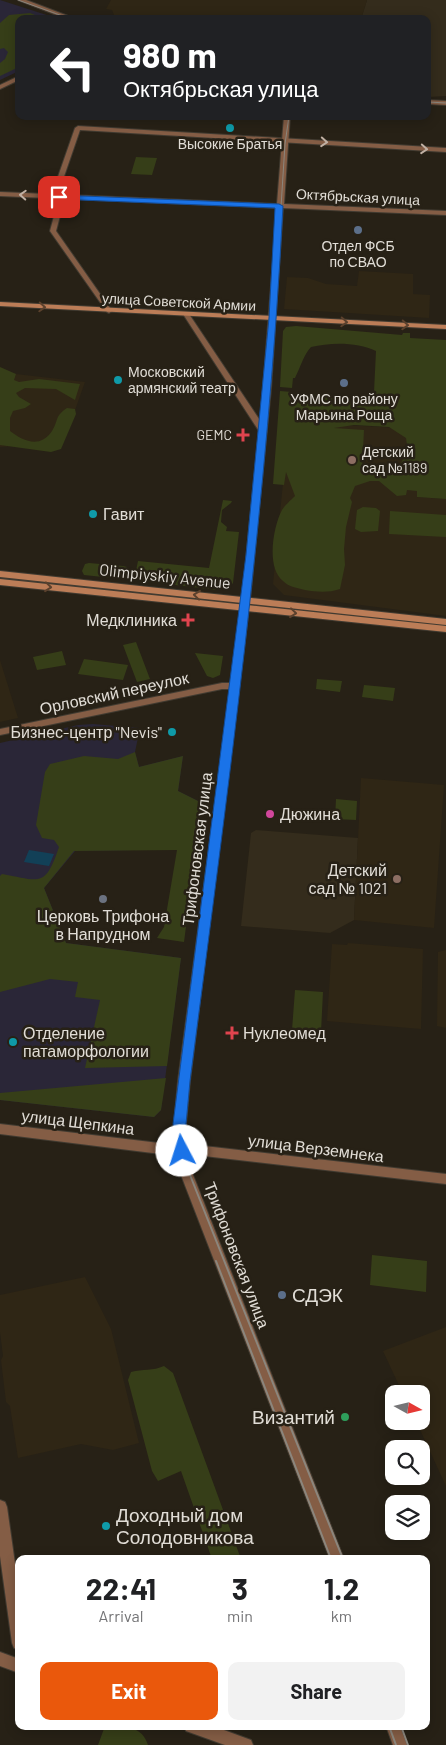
<!DOCTYPE html>
<meta charset="utf-8">
<style>
:root{--surface:#fff;--page:#f2f2f2;--text:#202124;--muted:#757577;--accent:#ea580c}
body{margin:0;font-family:Barlow,sans-serif;background:var(--page);color:var(--text);height:100vh;display:flex;flex-direction:column;font-size:19px;white-space:nowrap}
*{box-sizing:border-box;margin:0}
p{font-size:16px;color:var(--muted)}
.icon{flex:none;width:28px;height:28px;fill:none;stroke:currentColor;stroke-width:2;stroke-linecap:round;stroke-linejoin:round}
.map{position:relative;flex:1;overflow:hidden}
.panel{position:absolute;left:15px;top:1555px;width:415px;height:175px;display:flex;flex-direction:column;background:var(--surface);border-radius:10px;box-shadow:0 2px 12px #0003}
.panel>*{flex:none}
.hud{position:absolute;left:15px;top:15px;width:416px;height:105px;border-radius:10px;box-shadow:0 2px 12px #0003;background:#202124;color:#fff;overflow:hidden}
.needle{width:32px;rotate:98deg}
.fabs{position:absolute;left:385px;top:1385px;display:grid;gap:10px}
.fabs a{display:grid;place-items:center;width:45px;height:45px;border-radius:10px;background:var(--surface);box-shadow:0 2px 12px #0003;font-size:25px}
.pin{position:absolute;display:grid;place-items:center;width:42px;height:42px;color:#fff;margin:-21px;border-radius:10px;box-shadow:0 2px 8px #0006}
.me{position:absolute;width:55px;margin:-28px;rotate:355deg;stroke-linejoin:round;filter:drop-shadow(0 0 4px #0008)}
.turn{display:flex;align-items:center;gap:18px;height:105px;padding:0 25px;font-size:22px}
.turn .icon{width:65px;height:65px;stroke-width:2.5}
.turn b{display:block;font-size:35px;line-height:42px}
.eta{display:flex;justify-content:space-evenly;align-items:center;height:85px;text-align:center}
.eta b{font-size:30px;font-weight:700;line-height:35px}
.primary-button{display:flex;gap:10px;margin-top:auto;padding:10px 25px}
.primary-button a{flex:1;height:58px;border-radius:10px;background:var(--accent);color:#fff;font-size:20px;font-weight:700;line-height:58px;text-align:center}
.primary-button a+a{background:var(--page);color:var(--text)}
.map>svg:first-child{display:block}
.commercial{fill:#342c1c}
.built{fill:#2f2615}
.medical{fill:#2a2637}
.green{fill:#363e18;fill-rule:evenodd}
.water{fill:#124057}
.lines{fill:none;stroke-linecap:round;stroke-linejoin:round}
.minor-casing{stroke:#413b31;stroke-width:2}
.tertiary-casing{stroke:#413b31;stroke-width:2}
.secondary-casing{stroke:#413b31;stroke-width:2}
.minor{fill:#845d45;fill-rule:evenodd}
.tertiary{fill:#845d45;fill-rule:evenodd}
.secondary{fill:#bc7d57;fill-rule:evenodd}
.tram-far1{stroke:#8b867d;stroke-width:1}
.tram{stroke:#8b867d;stroke-width:2}
.oneway{stroke:#c0b0a3}
.oneway2{stroke:#5b412d}
.route{fill:#1a73e8;stroke:#114b97}
.culture-dot{fill:#0f9aa8;stroke:#272116;stroke-width:2}
.service-dot{fill:#5c6f8a;stroke:#272116;stroke-width:2}
.health-dot{fill:#e0444e;stroke:#272116;stroke-width:2}
.education-dot{fill:#8d6e63;stroke:#272116;stroke-width:2}
.hotel-dot{fill:#d1479c;stroke:#272116;stroke-width:2}
.worship-dot{fill:#6b7280;stroke:#272116;stroke-width:2}
.leisure-dot{fill:#2e9e5b;stroke:#272116;stroke-width:2}
.labels{text-anchor:middle;stroke-width:5;stroke-linejoin:round;paint-order:stroke}
.far-poi-label{font-size:14px;fill:#e1ddd6;stroke:#272116}
.far-street-label{font-size:14px;fill:#e1ddd6;stroke:#272116}
.poi-label{font-size:16px;fill:#e1ddd6;stroke:#272116;text-anchor:start}
.street-label{font-size:16px;fill:#e1ddd6;stroke:#272116}
.near-poi-label{font-size:19px;fill:#e1ddd6;stroke:#272116;text-anchor:start}
</style>
<div class="map">
<svg width="446" height="1745" viewBox="0 0 446 1745">
<rect width="100%" height="100%" fill="#272116"/>
<path class="commercial" d="M367,0H446V96L428,97V19H361Z
M256,830L358,838L354,920L330,933L241,926L251,833Z"/>
<path class="built" d="M111,0H367L361,19H108L114,15L112,10L106,9Z
M359,271L413,274V294L430,295L429,318L284,309L287,277L308,278L326,284L357,286Z
M16,374L85,382L67,433L28,445L0,447V413Z
M289,422L418,429L417,497L446,499V616L284,595L273,584Z
M0,660L18,718L0,722Z
M361,778L444,785L434,928L354,920Z
M348,943L423,949L421,1029L327,1021L332,944L347,945Z
M446,950V1028L437,1026L438,952Z
M85,1277L111,1329L139,1443L113,1450L81,1444L18,1458L10,1406L6,1402L1,1360L3,1356L0,1332V1295Z
M446,1327V1486L416,1421H421V1394H403L383,1351Z"/>
<path class="medical" d="M0,0L59,19H19V71L0,80Z
M93,724L140,728L135,752L139,767L183,756L178,791L202,803L196,849L75,851L44,888L66,943L181,958L161,1110L154,1117L0,1100V743L78,725Z"/>
<path class="green" d="M30,13L45,19H19V67L0,76V63L5,59L8,52L4,48L0,49V23L9,15Z
M136,157L157,158L152,175L131,174Z
M296,326L402,335L403,333H410V338L446,340V499L417,497V491L407,490L406,495L397,496L379,481H370L355,486L350,498L352,502L346,527L344,549L345,565L340,589C328,593 317,592 305,590C297,588 289,587 283,581C266,568 273,527 282,510C285,505 291,500 295,496L286,472L284,485L273,484L280,391L292,392V394C300,394 308,393 316,394C333,396 362,405 374,392L376,351C358,342 331,342 311,347C304,354 300,368 295,378H293L292,388L280,387L283,331L286,327ZM354,425L389,427L406,438L408,451L395,473L391,475L362,470L364,430L334,428Z
M0,367L16,374L14,380L19,382L39,379L80,384L75,400L56,389L25,388L16,393L19,397L31,404L25,408L13,411L10,418V431C23,441 40,449 52,431C59,420 54,417 67,408L75,409L76,414L61,449L51,452L0,445Z
M223,500L232,501L231,503L222,510L221,522L227,527L226,531L239,532L233,583L229,587L217,590L134,580L138,561L209,568Z
M363,507L376,508L380,511L378,531L361,532L355,529L357,510Z
M390,511L446,515V537L389,534Z
M89,563L123,566L127,567C129,572 126,577 122,579L84,575L82,571L85,564Z
M136,642L150,679L137,682L123,645Z
M62,651L66,665L37,670L33,657Z
M195,653L223,656L220,675L213,678L207,676Z
M84,659L128,665L123,680L78,674Z
M317,679L342,681L340,692L316,689Z
M364,685L395,688L393,701L362,697Z
M135,752L139,767L183,756L178,791L202,803L184,942L157,938L164,927L177,850L74,851L44,888L66,943L181,958L167,1066L85,1068L100,1000L75,997L78,982L50,979L0,992V876L2,874C41,881 45,888 59,847L54,840L42,838L36,825L45,772L50,764L84,756L118,759Z
M336,799L357,801L356,820L335,819Z
M295,990L323,992L321,1032L292,1030Z
M166,1078L161,1110L154,1117L0,1100V1093Z
M372,1255L427,1261L426,1292L370,1285Z
M164,1366L173,1373L241,1559H212L181,1471L158,1481L152,1471L128,1380L131,1372C143,1369 153,1371 164,1366Z
M105,1726C123,1726 142,1725 148,1745H98Z"/>
<path class="water" d="M29,850L54,854L49,866L24,862Z"/>
<g class="lines">
<g class="minor-casing">
<path id="minor" d="M19,76V80L0,89V85Z
M78,126L446,148V152L80,130L59,191L64,201L56,231L112,311L109,313L107,312L50,231L58,201L53,191L75,128Z
M184,313L189,314L267,431L266,433H260L259,431L183,314Z
M222,683H235L239,686L235,689H222L0,735V729Z
M0,1500L5,1502L7,1507L19,1592V1650L14,1648L12,1643L0,1556Z"/>
</g>
<g class="tertiary-casing">
<path id="tertiary" d="M18,0H26L76,19H67Z
M428,100L446,101V105L428,104Z
M284,116H290L284,204L446,211V215L283,208L271,389L250,600L190,1081L186,1124L187,1146H204L446,1174V1184L204,1156H189L193,1175L344,1559H330L181,1175L177,1156L0,1134V1124L176,1145L174,1124L178,1081L242,600L263,389L277,208L0,196V192L277,204Z
M0,1652L19,1659V1673L0,1666Z
M184,1726H213L251,1740L253,1745H225L186,1731Z
M386,1726H400L407,1745H393Z"/>
</g>
<g class="secondary-casing">
<path id="secondary" d="M0,302L446,325V329L0,306Z
M0,571L446,619V625L0,577Z
M0,579L446,626V632L0,585Z"/>
</g>
<use href="#minor" class="minor"/>
<use href="#tertiary" class="tertiary"/>
<use href="#secondary" class="secondary"/>
<path class="tram-far1" d="M18,0L71,19
M428,102L446,103
M183,1131L187,1081L248,600L272,348L285,144L289,116"/>
<path class="tram" d="M183,1130L190,1175L343,1559
M216,1261L331,1559
M389,1726L396,1745
M401,1726L408,1745"/>
</g>
<defs><path id="oneway-chevron" d="M-2-3.5L2.5 0L-2 3.5" fill="none" stroke-width="1.6" stroke-linecap="round" stroke-linejoin="round" transform="scale(1.25)"/></defs>
<g class="oneway">
<use href="#oneway-chevron" transform="translate(324 142) rotate(4)"/>
<use href="#oneway-chevron" transform="translate(424 149) rotate(4)"/>
<use href="#oneway-chevron" transform="translate(23 195) rotate(-177)"/>
</g>
<g class="oneway2">
<use href="#oneway-chevron" transform="translate(42 307) rotate(3)"/>
<use href="#oneway-chevron" transform="translate(344 322) rotate(3)"/>
<use href="#oneway-chevron" transform="translate(405 325) rotate(3)"/>
<use href="#oneway-chevron" transform="translate(48 587) rotate(6)"/>
<use href="#oneway-chevron" transform="translate(197 595) rotate(-174)"/>
<use href="#oneway-chevron" transform="translate(293 613) rotate(6)"/>
</g>
<path class="route" d="M59,195L279,204L283,206C268,499 228,790 190,1081L186,1124L188,1151L186,1155L182,1157L177,1155L173,1124L246,555L269,318L275,208L56,199V196Z"/>
<g class="culture-dot">
<circle cx="230" cy="128" r="5"/>
<circle cx="118" cy="380" r="5"/>
<circle cx="93" cy="514" r="5"/>
<circle cx="172" cy="732" r="5"/>
<circle cx="13" cy="1042" r="5"/>
<circle cx="106" cy="1526" r="5"/>
</g>
<g class="service-dot">
<circle cx="358" cy="230" r="5"/>
<circle cx="344" cy="383" r="5"/>
<circle cx="282" cy="1295" r="5"/>
</g>
<g class="health-dot">
<path d="M240.5 427.5h5v5h5v5h-5v5h-5v-5h-5v-5h5z"/>
<path d="M185.5 612.5h5v5h5v5h-5v5h-5v-5h-5v-5h5z"/>
<path d="M229.5 1025.5h5v5h5v5h-5v5h-5v-5h-5v-5h5z"/>
</g>
<g class="education-dot">
<circle cx="352" cy="460" r="5"/>
<circle cx="397" cy="879" r="5"/>
</g>
<circle class="hotel-dot" cx="270" cy="814" r="5"/>
<circle class="worship-dot" cx="103" cy="899" r="5"/>
<circle class="leisure-dot" cx="345" cy="1417" r="5"/>
<g class="labels">
<g class="far-poi-label">
<text x="230" y="149">Высокие Братья</text>
<text x="358" y="251">Отдел ФСБ<tspan x="358" dy="16">по СВАО</tspan></text>
<text x="128" y="377" text-anchor="start">Московский<tspan x="128" dy="16">армянский театр</tspan></text>
<text x="344" y="404">УФМС по району<tspan x="344" dy="16">Марьина Роща</tspan></text>
<text x="232" y="440" text-anchor="end">GEMC</text>
<text x="362" y="457" text-anchor="start">Детский<tspan x="362" dy="16">сад №1189</tspan></text>
</g>
<g class="far-street-label">
<text transform="translate(358 197) rotate(3)" y="5">Октябрьская улица</text>
<text transform="translate(179 302) rotate(3)" y="5">улица Советской Армии</text>
</g>
<g class="poi-label">
<text x="103" y="520">Гавит</text>
<text x="177" y="626" text-anchor="end">Медклиника</text>
<text x="162" y="738" text-anchor="end">Бизнес-центр "Nevis"</text>
<text x="280" y="820">Дюжина</text>
<text x="387" y="876" text-anchor="end">Детский<tspan x="387" dy="18">сад № 1021</tspan></text>
<text x="103" y="922" text-anchor="middle">Церковь Трифона<tspan x="103" dy="18">в Напрудном</tspan></text>
<text x="23" y="1039">Отделение<tspan x="23" dy="18">патаморфологии</tspan></text>
<text x="243" y="1039">Нуклеомед</text>
</g>
<g class="street-label">
<text transform="translate(165 576) rotate(6)" y="6">Olimpiyskiy Avenue</text>
<text transform="translate(114 693) rotate(-12)" y="6">Орловский переулок</text>
<text transform="translate(197 849) rotate(-83)" y="6">Трифоновская улица</text>
<text transform="translate(78 1122) rotate(7)" y="6">улица Щепкина</text>
<text transform="translate(316 1148) rotate(7)" y="6">улица Верземнека</text>
<text transform="translate(237 1255) rotate(69)" y="6">Трифоновская улица</text>
</g>
<g class="near-poi-label">
<text x="292" y="1302">СДЭК</text>
<text x="335" y="1424" text-anchor="end">Византий</text>
<text x="116" y="1522">Доходный дом<tspan x="116" dy="22">Солодовникова</tspan></text>
</g>
</g>
</svg>
<div class="fabs">
<a><svg class="needle" viewBox="-14 -14 28 28"><path d="M0-13l5 13h-10z" fill="#e53935"/><path d="M0 13l5-13h-10z" fill="#757577"/></svg></a>
<a><svg class="icon" aria-label="search" viewBox="0 0 24 24"><circle cx="10" cy="10" r="6"/><path d="M15 15l6 6"/></svg></a>
<a><svg class="icon" aria-label="layers" viewBox="0 0 24 24"><path d="M12 4l9 5-9 5-9-5zM3 14l9 5 9-5"/></svg></a>
</div>
<div class="pin" style="left:59px;top:197px;background:#d93025"><svg class="icon" aria-label="arrive" viewBox="0 0 24 24"><path d="M6 21V4h12l-3 4 3 4H6"/></svg></div>
<svg class="me" style="left:182px;top:1151px" viewBox="-20 -20 40 40"><circle r="19" fill="#fff"/><path d="M0-13L10 11 0 6-10 11z" fill="#1a73e8"/></svg>
<div class="hud">
<div class="turn"><svg class="icon" aria-label="left" viewBox="0 0 24 24"><path d="M17 20v-9H6M10 6l-5 5 5 5"/></svg><div><b>980 m</b>Октябрьская улица</div></div>
</div>
<section class="panel">
<div class="eta">
<div><b>22:41</b><p>Arrival</p></div>
<div><b>3</b><p>min</p></div>
<div><b>1.2</b><p>km</p></div>
</div>
<div class="primary-button"><a>Exit</a><a>Share</a></div>
</section>
</div>
